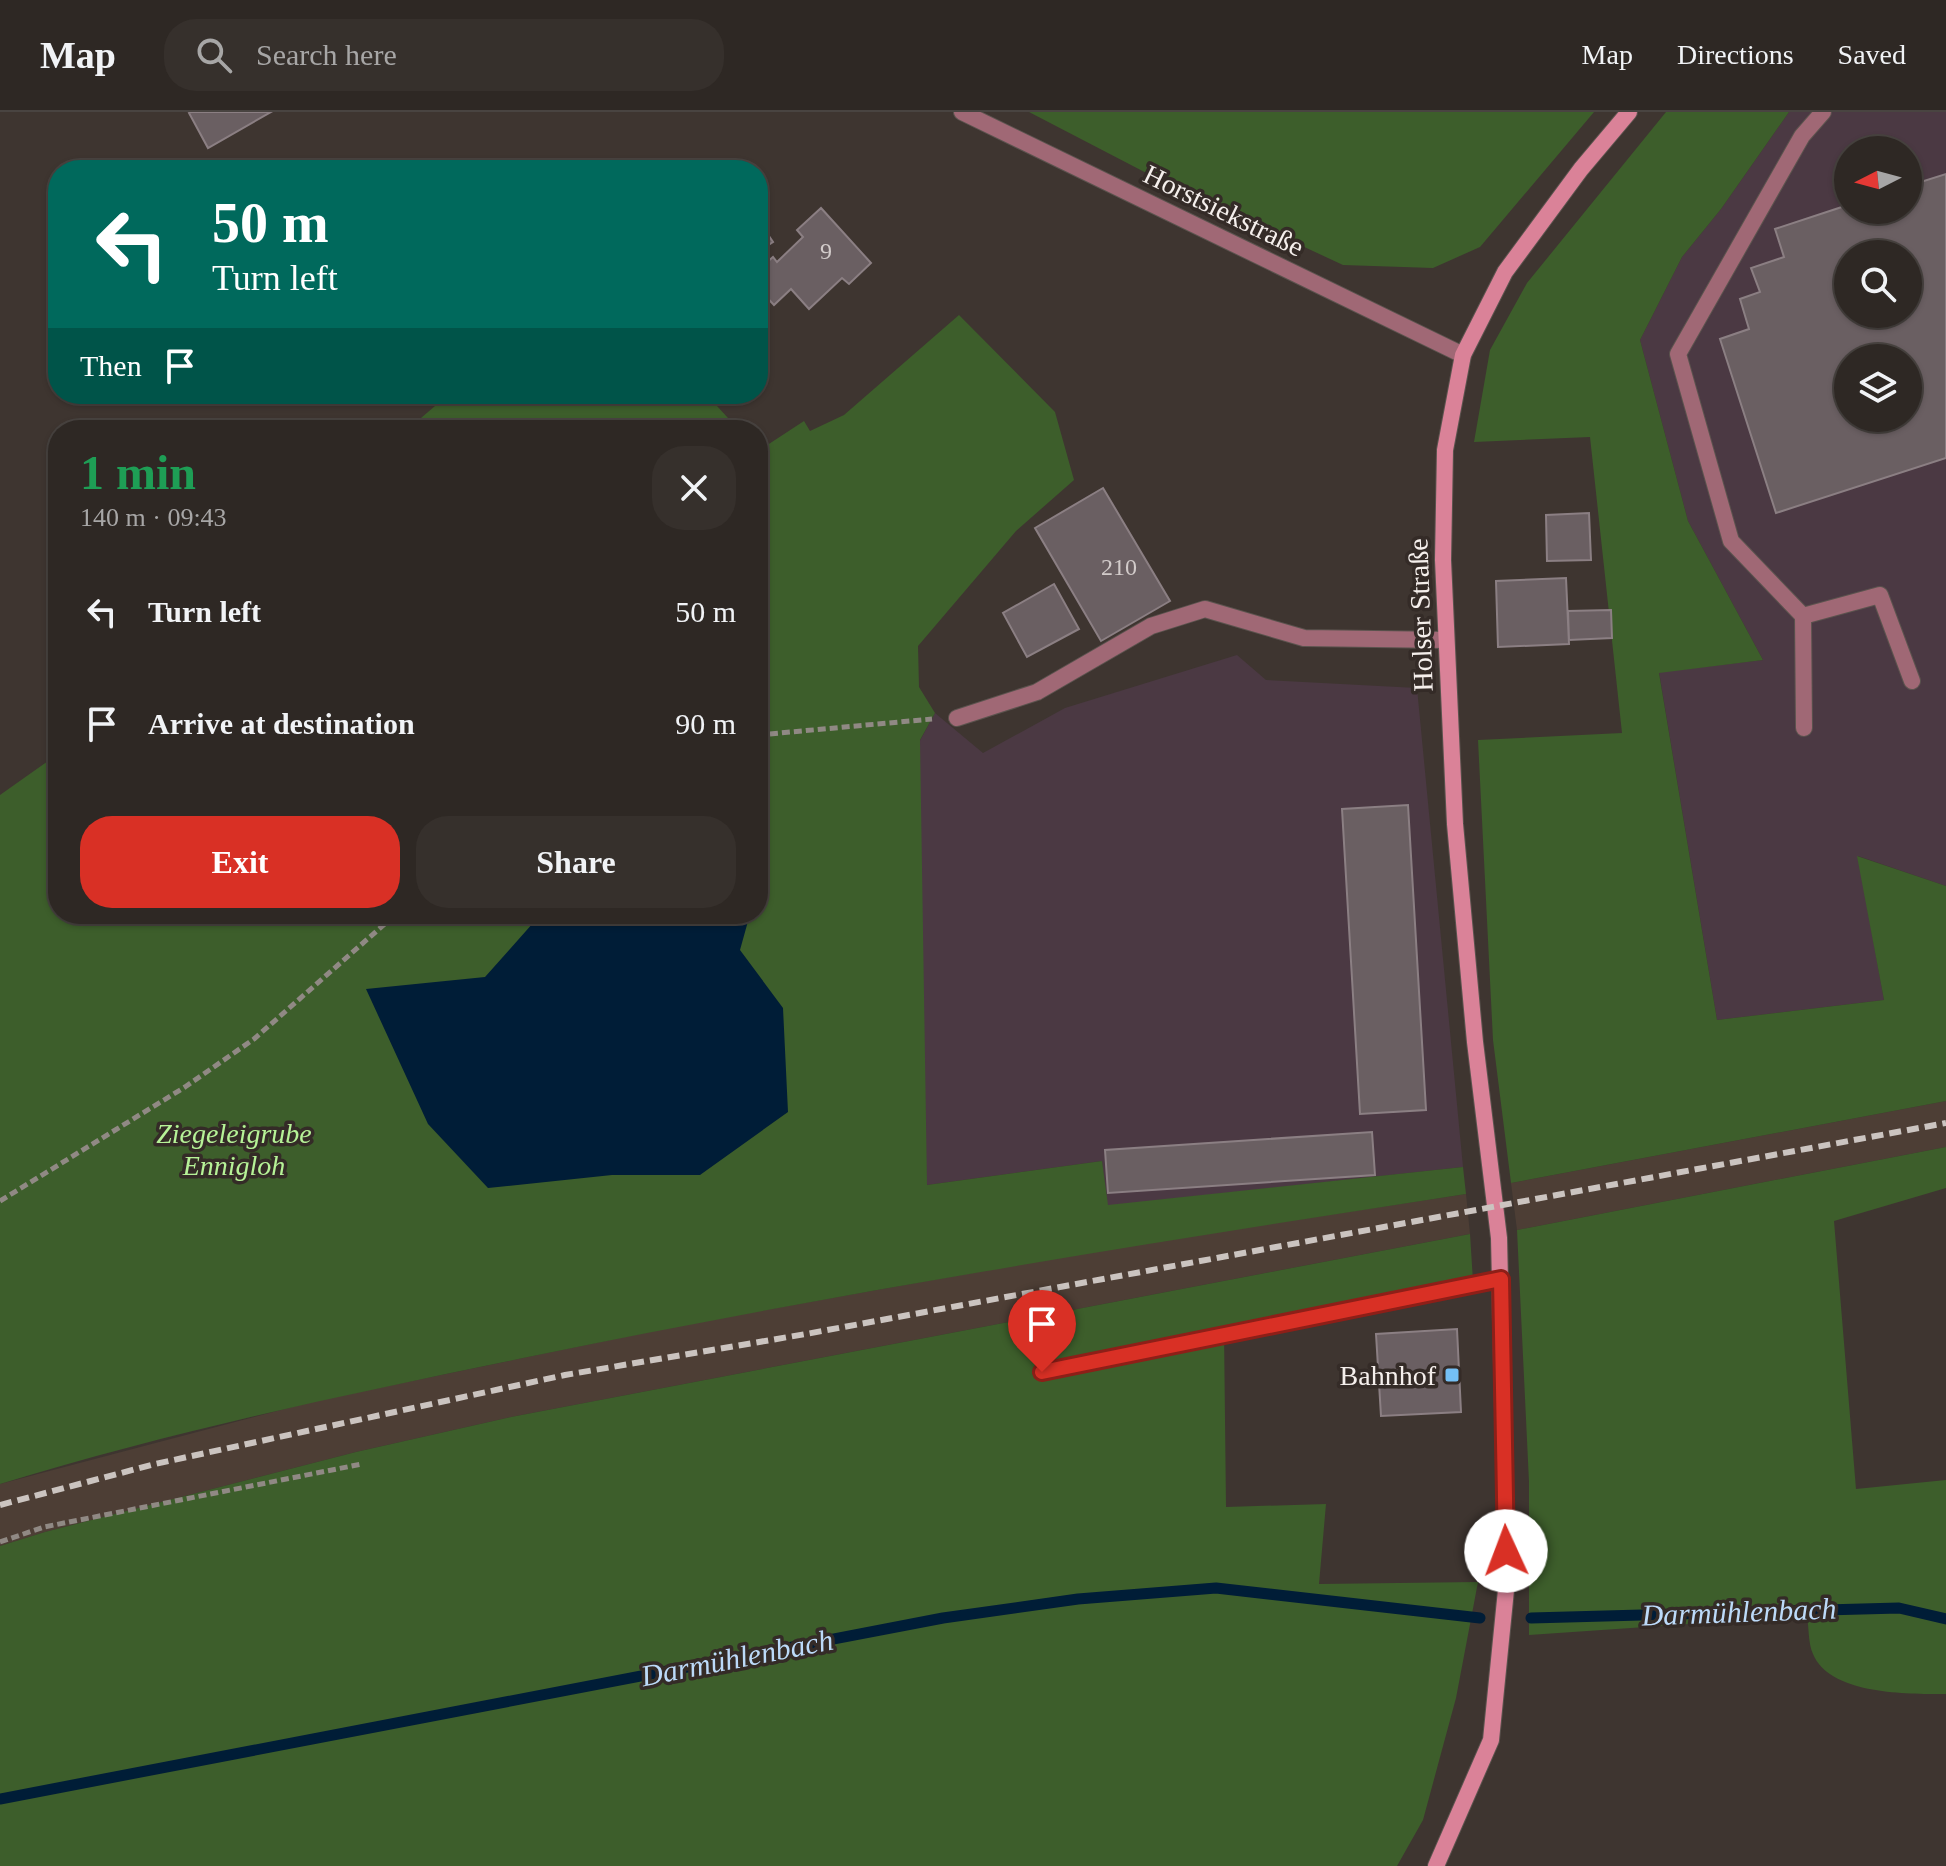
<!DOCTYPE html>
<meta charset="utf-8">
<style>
:root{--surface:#2e2824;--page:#36302c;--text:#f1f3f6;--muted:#a7a6a6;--line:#494441;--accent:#d93025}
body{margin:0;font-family:Georgia,serif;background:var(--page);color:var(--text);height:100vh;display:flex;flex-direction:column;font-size:30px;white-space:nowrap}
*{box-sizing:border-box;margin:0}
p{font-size:26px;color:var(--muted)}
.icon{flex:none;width:44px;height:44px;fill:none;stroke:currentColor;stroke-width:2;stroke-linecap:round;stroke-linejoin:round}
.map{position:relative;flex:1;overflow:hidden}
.drawer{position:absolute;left:48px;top:308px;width:720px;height:504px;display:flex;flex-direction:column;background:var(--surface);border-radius:32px;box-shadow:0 2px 6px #0004,0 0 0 2px var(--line)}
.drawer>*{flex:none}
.top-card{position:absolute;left:48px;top:48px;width:720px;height:244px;border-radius:32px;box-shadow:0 2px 6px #0004,0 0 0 2px var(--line);background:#00695c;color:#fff;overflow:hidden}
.needle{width:52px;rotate:264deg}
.tools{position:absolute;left:1834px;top:24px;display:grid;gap:16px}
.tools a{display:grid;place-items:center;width:88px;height:88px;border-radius:50%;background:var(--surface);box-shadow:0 2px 6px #0004,0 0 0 2px var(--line);font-size:40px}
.pin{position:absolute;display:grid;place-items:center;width:68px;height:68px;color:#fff;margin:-82px -34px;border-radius:50% 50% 50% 0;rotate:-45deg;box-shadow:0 0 8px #0007}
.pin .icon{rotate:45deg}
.me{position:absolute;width:88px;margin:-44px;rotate:358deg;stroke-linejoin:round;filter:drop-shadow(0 0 6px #0008)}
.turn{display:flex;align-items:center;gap:28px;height:168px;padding:0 32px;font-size:36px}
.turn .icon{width:104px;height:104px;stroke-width:2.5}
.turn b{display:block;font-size:56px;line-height:68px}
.then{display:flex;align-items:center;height:76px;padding:0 32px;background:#0003;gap:16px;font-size:30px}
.round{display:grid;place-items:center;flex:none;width:84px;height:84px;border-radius:32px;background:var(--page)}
.overview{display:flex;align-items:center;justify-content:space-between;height:136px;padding:0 32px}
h1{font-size:48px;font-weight:700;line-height:60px;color:#1e9e55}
.button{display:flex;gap:16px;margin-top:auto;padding:16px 32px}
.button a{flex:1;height:92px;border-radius:32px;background:var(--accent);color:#fff;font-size:32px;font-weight:700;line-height:92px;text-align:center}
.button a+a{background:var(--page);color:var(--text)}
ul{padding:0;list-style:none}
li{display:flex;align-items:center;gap:24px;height:112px;padding:0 32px}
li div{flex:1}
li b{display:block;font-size:30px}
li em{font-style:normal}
header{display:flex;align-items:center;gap:48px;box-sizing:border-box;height:112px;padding:0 40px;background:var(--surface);border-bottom:2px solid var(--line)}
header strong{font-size:38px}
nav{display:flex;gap:44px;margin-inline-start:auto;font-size:28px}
.search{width:560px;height:72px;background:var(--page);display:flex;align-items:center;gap:20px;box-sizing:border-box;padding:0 28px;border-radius:32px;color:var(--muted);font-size:30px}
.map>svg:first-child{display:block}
.industrial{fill:#4b3943;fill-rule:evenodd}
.built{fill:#4d3e35}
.green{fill:#3d5e2b}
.water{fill:#001d37}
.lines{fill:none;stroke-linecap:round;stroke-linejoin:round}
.stream{stroke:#001d37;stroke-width:11}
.building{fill:#6a5f62;stroke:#8b7f83;stroke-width:2;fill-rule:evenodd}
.lane-casing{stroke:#5b534e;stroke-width:18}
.street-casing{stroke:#5b534e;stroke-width:18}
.secondary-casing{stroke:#5b534e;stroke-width:18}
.path{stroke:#908984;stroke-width:5;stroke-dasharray:8 4;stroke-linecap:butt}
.lane{stroke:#a06875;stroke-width:16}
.street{stroke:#a06875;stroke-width:16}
.secondary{stroke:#da8298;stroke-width:16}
.rail{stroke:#cbc4c0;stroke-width:6;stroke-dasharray:12 6;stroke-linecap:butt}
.route-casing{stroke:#8d1f18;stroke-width:20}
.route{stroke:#d93025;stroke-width:14}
.poi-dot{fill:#74c0f6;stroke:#342b27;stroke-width:3}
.labels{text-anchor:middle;stroke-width:7;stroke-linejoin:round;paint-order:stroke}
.number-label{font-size:24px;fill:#d2cbca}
.street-label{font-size:28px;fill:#f5efec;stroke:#342b27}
.park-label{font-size:28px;font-style:italic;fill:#b6f297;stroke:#342b27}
.poi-label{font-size:28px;fill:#f5efec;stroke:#342b27;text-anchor:end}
.water-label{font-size:30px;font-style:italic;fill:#bcdaf9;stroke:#342b27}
</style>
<header>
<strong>Map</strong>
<div class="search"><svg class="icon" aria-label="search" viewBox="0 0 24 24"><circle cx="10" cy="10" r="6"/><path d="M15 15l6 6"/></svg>Search here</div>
<nav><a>Map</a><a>Directions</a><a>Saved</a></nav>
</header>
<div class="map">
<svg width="1946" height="1754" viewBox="0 0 1946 1754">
<rect width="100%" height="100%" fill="#3e3530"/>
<path class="industrial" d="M1789,0H1946V774L1858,744L1884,888L1717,908L1659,560L1763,548L1688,409L1640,228L1682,145L1721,97ZM1848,38H1908V98H1848ZM1848,142H1908V202H1848ZM1848,246H1908V306H1848Z
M1237,543L1266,568L1417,576L1463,1055L1107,1094L1102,1049L876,1080L891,682L935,601L983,641L1065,596Z"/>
<path class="built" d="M1946,989V1035L1517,1118L1511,1071Z
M1466,1082L1470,1122L511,1305L356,1340L45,1420L0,1434V1372L315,1289L687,1212L1111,1136Z"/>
<path class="green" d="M1029,0H1594L1480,135L1433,156L1343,153L1156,66Z
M1666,0H1789L1721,97L1682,145L1640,228L1688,409L1763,548L1659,561L1717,908L1884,888L1857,744L1946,774V989L1511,1071L1493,928L1478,628L1622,621L1590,325L1474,330L1490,238L1527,171Z
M959,203L1055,300L1074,368L1016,419L918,534L919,575L935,601L920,628L927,1073L1102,1049L1108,1093L1463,1055L1466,1082C1154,1130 842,1180 533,1244C354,1281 175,1318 0,1372V683L58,642V802H758V339L804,309L810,319L844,303Z
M449,282H706L739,318H407Z
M1946,1035V1076L1834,1109L1856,1377L1946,1368V1582C1908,1582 1830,1583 1813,1542C1808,1531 1809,1515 1807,1504L1529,1523V1370L1517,1118Z
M1470,1122L1473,1169L1224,1219L1226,1395L1326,1392L1319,1472L1478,1470L1456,1586L1423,1708L1397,1754H0V1434L45,1420L356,1340L511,1305Z"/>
<path class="water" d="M541,802H750L740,838L783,896L788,1000L700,1063H612L488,1076L428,1012L366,877L485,865Z"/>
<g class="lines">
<path class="stream" d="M1531,1506L1899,1496L1946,1507
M0,1687L943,1506L1078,1487L1216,1476L1480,1506"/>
</g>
<path class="building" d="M191,0H271L208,36L189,1Z
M1946,62V346L1776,401L1720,227L1749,217L1740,187L1760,180L1751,156L1784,145L1775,117L1848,93V98H1908V74ZM1848,142H1908V202H1848ZM1848,246H1908V306H1848Z
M821,96L871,151L849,172L842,166L809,197L791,177L774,193L758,176V158L773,145L777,150L803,125L797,118Z
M758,108L773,130L758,140Z
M1103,376L1170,489L1101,529L1035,416Z
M1589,401L1591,448L1547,449L1546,403Z
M1566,466L1569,532L1498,535L1496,469Z
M1054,472L1079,517L1027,545L1003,501Z
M1611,498L1612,526L1569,528L1568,499Z
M1408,693L1426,998L1360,1002L1342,697Z
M1372,1020L1375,1063L1108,1081L1105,1038Z
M1457,1217L1461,1300L1381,1304L1376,1222Z"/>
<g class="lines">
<g class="lane-casing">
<path id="lane" d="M1823,0L1802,24L1678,242L1731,429L1803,504L1880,483L1912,569
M1803,504L1804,616
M957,606L1037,580L1151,514L1205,497L1304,526L1446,528
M1042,1260L1501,1167"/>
</g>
<g class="street-casing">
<path id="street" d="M962,0L1463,243"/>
</g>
<g class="secondary-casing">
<path id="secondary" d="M1436,1754L1491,1628L1507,1468L1499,1126L1475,930L1455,712L1443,448L1445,338L1463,243L1505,160L1581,57L1629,0"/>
</g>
<path class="path" d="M758,623L932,607
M0,1089L185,975L254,927L396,802
M0,1430L44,1415L362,1352"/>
<use href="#lane" class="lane"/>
<use href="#street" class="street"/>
<use href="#secondary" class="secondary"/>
<path class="rail" d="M0,1393L155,1352L565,1263L806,1222L1946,1011"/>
</g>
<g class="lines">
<g class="route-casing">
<path id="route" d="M1042,1260L1501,1167L1506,1439"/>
</g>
<use href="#route" class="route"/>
</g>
<rect class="poi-dot" x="1444" y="1255" width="16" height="16" rx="4"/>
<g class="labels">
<g class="number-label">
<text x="826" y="147">9</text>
<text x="1119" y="463">210</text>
</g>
<g class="street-label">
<text transform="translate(1224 98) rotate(26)" y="10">Horstsiekstraße</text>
<text transform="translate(1420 503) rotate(-92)" y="10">Holser Straße</text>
</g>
<g class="park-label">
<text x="234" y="1031">Ziegeleigrube<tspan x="234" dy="32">Ennigloh</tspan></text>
</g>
<g class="poi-label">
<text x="1436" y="1273">Bahnhof</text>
</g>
<g class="water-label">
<text transform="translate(1739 1500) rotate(-2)" y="10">Darmühlenbach</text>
<text transform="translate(737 1546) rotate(-11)" y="10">Darmühlenbach</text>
</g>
</g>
</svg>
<div class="tools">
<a><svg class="needle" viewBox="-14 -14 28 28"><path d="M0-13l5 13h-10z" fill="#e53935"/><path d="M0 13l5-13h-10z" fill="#a7a6a6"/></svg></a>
<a><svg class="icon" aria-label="search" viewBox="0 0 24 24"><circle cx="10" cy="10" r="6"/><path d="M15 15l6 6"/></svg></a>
<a><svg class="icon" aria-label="layers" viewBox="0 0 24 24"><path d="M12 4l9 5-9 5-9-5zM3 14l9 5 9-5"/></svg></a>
</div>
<div class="pin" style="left:1042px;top:1260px;background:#d93025"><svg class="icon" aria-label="arrive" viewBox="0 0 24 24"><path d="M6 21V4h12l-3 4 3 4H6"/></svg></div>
<svg class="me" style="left:1506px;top:1439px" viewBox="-20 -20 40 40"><circle r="19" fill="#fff"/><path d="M0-13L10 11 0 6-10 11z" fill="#d93025"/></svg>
<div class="top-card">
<div class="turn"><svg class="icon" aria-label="left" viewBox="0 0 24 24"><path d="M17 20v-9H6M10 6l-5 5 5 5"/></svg><div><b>50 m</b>Turn left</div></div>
<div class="then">Then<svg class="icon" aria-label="arrive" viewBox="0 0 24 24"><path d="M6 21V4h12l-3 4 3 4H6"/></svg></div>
</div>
<section class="drawer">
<div class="overview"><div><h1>1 min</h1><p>140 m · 09:43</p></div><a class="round"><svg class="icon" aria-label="close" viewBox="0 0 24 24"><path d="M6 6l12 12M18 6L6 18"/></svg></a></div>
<ul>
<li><svg class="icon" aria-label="left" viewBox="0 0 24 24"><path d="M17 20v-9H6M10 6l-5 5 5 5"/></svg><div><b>Turn left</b></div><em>50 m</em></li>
<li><svg class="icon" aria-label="arrive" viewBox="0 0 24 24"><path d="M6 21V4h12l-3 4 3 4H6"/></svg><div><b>Arrive at destination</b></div><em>90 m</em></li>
</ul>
<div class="button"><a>Exit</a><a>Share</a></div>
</section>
</div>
